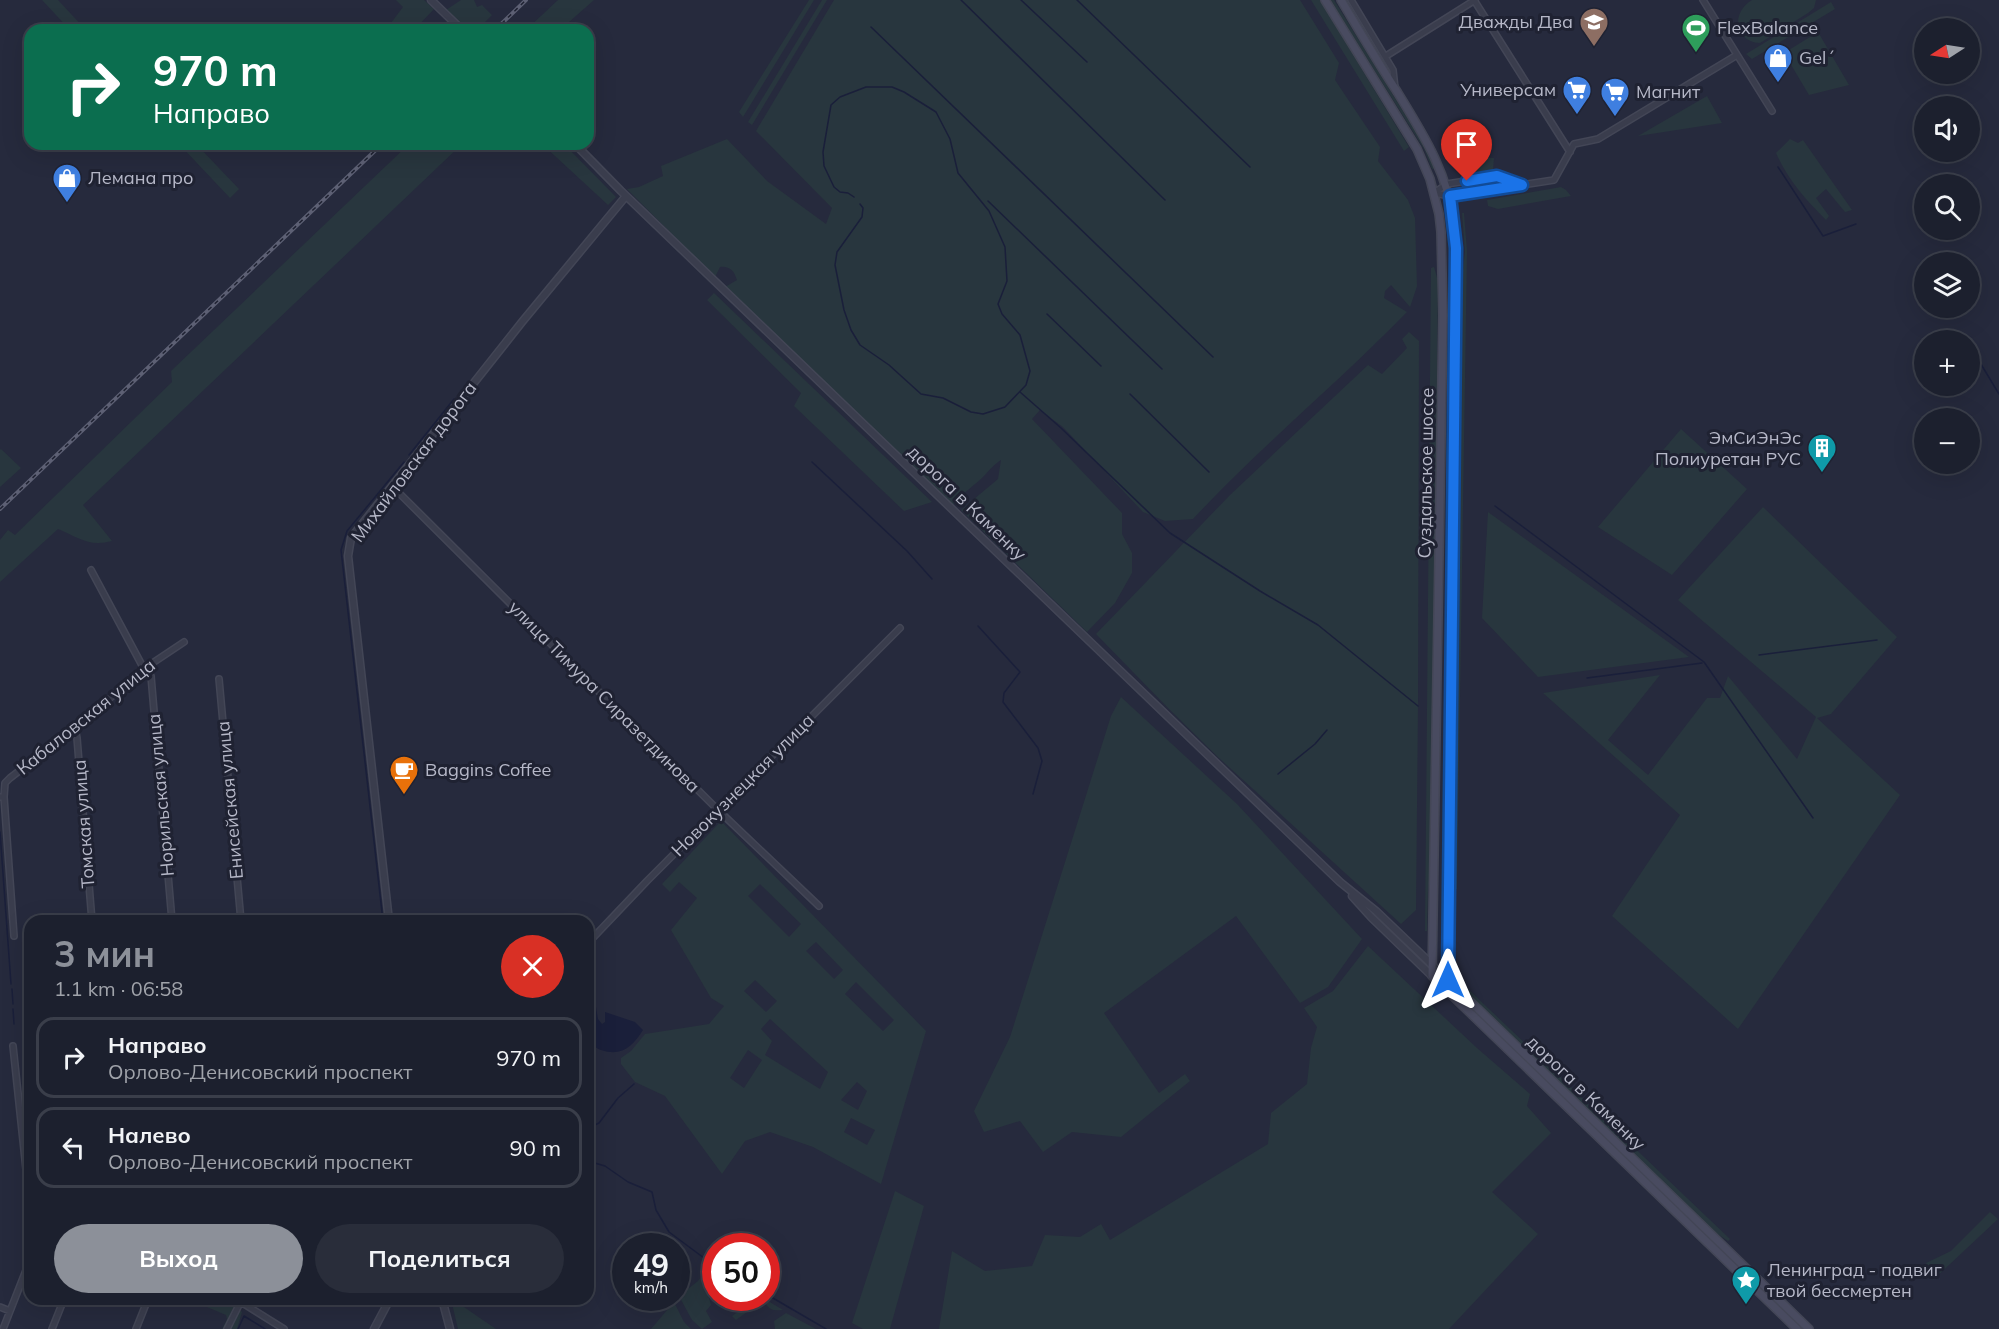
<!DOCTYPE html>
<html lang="ru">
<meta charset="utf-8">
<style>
:root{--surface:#1c202e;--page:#292d3a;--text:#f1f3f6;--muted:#a0a3aa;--line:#3a3e4a;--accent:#8c9099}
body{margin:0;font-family:Mulish,sans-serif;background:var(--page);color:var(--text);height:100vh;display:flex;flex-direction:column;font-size:22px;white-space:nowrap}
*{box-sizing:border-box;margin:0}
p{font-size:20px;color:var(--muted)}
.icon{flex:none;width:33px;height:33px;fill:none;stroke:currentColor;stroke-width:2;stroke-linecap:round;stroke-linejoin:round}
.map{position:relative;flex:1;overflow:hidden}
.drawer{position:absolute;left:24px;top:915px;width:570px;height:390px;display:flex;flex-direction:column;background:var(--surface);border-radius:18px;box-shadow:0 6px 24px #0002,0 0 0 2px var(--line)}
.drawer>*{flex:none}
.guide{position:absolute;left:24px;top:24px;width:570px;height:126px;border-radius:18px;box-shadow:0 6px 24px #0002,0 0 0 2px var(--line);background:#0b6e4f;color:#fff;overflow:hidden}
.needle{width:39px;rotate:258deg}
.tools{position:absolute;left:1914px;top:18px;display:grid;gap:12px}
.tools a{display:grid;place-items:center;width:66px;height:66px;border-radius:50%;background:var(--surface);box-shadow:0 6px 24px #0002,0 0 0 2px var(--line);font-size:30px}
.speed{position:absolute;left:612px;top:1233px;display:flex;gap:12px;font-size:30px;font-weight:700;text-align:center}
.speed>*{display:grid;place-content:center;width:78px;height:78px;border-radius:50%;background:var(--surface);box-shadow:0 6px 24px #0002,0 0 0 2px var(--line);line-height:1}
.speed small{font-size:15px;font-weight:400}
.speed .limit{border:9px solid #d22;background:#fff;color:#111}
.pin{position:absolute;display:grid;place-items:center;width:51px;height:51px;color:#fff;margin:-62px -26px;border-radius:50% 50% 50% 0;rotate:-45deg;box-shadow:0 0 6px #0007}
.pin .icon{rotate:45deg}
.me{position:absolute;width:66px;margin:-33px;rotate:0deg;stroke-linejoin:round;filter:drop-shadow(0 0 4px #0008)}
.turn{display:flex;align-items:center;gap:21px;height:126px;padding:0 30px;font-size:27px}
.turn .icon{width:78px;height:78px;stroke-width:2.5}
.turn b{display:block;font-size:42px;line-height:51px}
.round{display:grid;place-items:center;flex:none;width:63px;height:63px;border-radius:32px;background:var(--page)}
.summary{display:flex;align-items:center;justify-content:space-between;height:102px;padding:0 30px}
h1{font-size:36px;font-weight:700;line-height:45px;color:var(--accent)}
.action{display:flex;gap:12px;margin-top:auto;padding:12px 30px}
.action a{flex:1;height:69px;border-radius:36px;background:var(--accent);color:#fff;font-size:24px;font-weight:700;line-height:69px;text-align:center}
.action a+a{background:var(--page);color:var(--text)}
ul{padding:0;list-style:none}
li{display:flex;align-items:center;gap:18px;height:81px;margin:0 12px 9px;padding:0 18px;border:3px solid var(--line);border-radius:18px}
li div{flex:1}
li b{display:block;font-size:22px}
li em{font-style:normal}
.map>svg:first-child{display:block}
.green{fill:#28363e;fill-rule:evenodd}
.water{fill:#1a1f3a}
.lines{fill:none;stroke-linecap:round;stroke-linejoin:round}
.stream{stroke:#1a1f3a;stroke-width:1.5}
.minor-casing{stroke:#434656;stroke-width:8}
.tertiary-casing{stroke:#434656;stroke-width:9}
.secondary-casing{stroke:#434656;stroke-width:10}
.minor{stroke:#3a3d4d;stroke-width:5}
.tertiary{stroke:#3a3d4d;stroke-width:6}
.secondary{stroke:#494b60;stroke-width:7}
.rail-casing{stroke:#5d6074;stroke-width:4}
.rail{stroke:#1f2232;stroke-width:1.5;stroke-dasharray:4.5;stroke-linecap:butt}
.route-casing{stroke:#114b97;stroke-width:15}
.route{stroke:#1a73e8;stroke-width:10}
.labels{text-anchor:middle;stroke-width:6;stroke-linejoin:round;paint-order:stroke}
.poi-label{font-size:18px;fill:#b6b8c8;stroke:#1f2232;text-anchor:start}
.street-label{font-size:18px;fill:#b6b8c8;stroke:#1f2232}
</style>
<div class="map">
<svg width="1999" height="1329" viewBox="0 0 1999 1329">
<rect width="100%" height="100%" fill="#262a3d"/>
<path class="green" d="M42,0H58L86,30H70Z
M396,0H424L434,9L414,30H394L388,27L403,7Z
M461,0H474L477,7L482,5L492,15L477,30H467L446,10Z
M558,0H594L560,30H526Z
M809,0H814L743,117L739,112Z
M822,0H827L752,125L748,122Z
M834,0H1300L1339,63L1335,80L1380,147L1378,161L1408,200L1415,218L1417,286L1410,307L1391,285L1385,291L1384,298L1407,312C1338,383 1261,446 1193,519L1165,521L1143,512L1063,427L1040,410L1032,419L1122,513V534L1132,553V573L1115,603L1087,632L961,510L998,479L1001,460C990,467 985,477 975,484C967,491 960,496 953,505L725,287L737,280C734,271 730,266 720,267L715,277L627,189L639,187L663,176L661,166L727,139L767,181L826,224L832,208L756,131Z
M1311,0H1320L1409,147L1404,151Z
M1330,0H1334L1426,148L1435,168L1432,169L1424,149Z
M1752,0H1816L1814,8L1808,13L1760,43C1735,42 1730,13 1752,0Z
M1831,2L1835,9L1752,59L1746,54Z
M1818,32L1849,85L1809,95L1784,53Z
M1707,96L1722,123L1638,136Z
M1790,139L1798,143L1803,140L1852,210L1845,212L1826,189L1816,198L1829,216L1826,220C1805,199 1788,180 1776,153Z
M179,144H196L239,189L230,198Z
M409,144H462L83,505L112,541C89,547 79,538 58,529L0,582V540L8,530L15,535L172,382L171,371Z
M542,144H564L616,197L608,205Z
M1474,157L1494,158L1493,170L1463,175L1464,168L1469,166Z
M1561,187L1566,190L1571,196L1498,209L1488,206L1487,200Z
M1462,213H1464L1467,251L1457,889H1453L1462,278L1465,252Z
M1445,214H1448L1452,253L1444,949L1441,946L1449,255Z
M1434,267L1438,281L1432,861L1428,892L1427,931H1425L1431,268Z
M714,293L932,502L904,511L794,406L801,393L707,300Z
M1409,332L1419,341L1418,706L1416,910L1401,924L1219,758L1169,709L1096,634L1230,495L1368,365L1382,374L1407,348L1402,339Z
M1681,429L1747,489L1672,575L1598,527Z
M1,449L21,468L0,487V450Z
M1763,507L1897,637L1831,714L1817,718L1900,795L1738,1029L1612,916L1680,815L1543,693L1660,675L1608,740L1648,775L1707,698H1720L1728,676L1797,759L1816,717L1678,600Z
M1488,512L1689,657L1538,677L1482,618Z
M1121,697L1237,804L1362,939L1328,987L1300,1003L1236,916L1104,1013L1159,1093L1185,1074L1190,1081L1121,1137L1072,1132L1043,1152L1020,1121L984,1132L974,1111L1010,1037L1111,716Z
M721,821L926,1031L881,1184L813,1147L770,1132L745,1141L722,1174L665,1096L635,1082L621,1064V1058L631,1051L645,1034L709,1024L724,1006L711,998L671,930L697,898L679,882L670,892L662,884ZM760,884L801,924L789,937L748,896ZM816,942L843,970L834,979L806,951ZM755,980L777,1001L766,1012L744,991ZM856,982L894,1020L883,1031L845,994ZM770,1019L828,1072L820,1089L765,1055L772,1041L761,1029ZM748,1050L762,1060L744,1088L730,1078ZM857,1082L867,1091L858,1110L841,1100ZM851,1118L875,1130L867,1145L844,1132Z
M1368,946L1477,1048L1530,1094L1527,1106L1551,1133L1492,1192L1538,1234L1449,1329H939L952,1251L985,1271L1032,1266L1045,1235L1080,1237L1101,1224L1110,1240L1268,1144L1271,1113L1307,1084L1311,1048L1317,1027L1304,1008L1333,991Z
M1468,989L1730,1239L1728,1241L1713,1231L1466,991Z
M895,1191L924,1206L890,1329H863L852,1323Z
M1990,1212L1998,1219L1933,1280L1926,1263L1951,1251Z
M713,1266L715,1267V1285L707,1291L711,1305L706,1311L712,1322L702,1329L692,1320L679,1296L698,1281L705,1271L711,1274Z
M729,1298H763L783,1310C773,1311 770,1310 765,1303L748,1308L747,1312L736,1320L732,1316L742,1309L741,1304L736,1305Z
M188,1299H212L239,1309L242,1312L237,1329H222L227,1319L226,1315Z
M451,1299H457L458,1303L496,1329H458Z
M674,1302L684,1322L691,1329H651Z
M786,1313L816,1329H775L774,1321Z"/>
<path class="water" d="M588,1003L596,1007L598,1019L602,1024L605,1022V1012L635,1022L643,1030C633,1046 622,1057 601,1050C597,1049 593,1045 588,1043Z"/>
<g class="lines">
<path class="stream" d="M961,0L1165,200
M1021,0L1087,62
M1077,0L1250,167
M871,27L1213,357
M1778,167L1823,236L1856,224
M854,197L848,193L840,192L834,187L824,166L823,152L831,105L840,97L866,87H892L904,92L936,112L950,139L958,173L989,211L1005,247L1007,281L998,304L1002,314L1020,335L1030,371L1026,385L1005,407L983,414L971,412L943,398L921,394L889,365L860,345L851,330L844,310L835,265L837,252L862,217L863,208L860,204
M988,201L1162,369
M1047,314L1101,366
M1965,338L1966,340
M1970,346L1999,394
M1020,392L1061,428L1170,533L1260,591L1318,625L1418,706
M1130,394L1209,472
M409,455L454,399
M812,462L907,551L932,579
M1495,506L1704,662L1813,818
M978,626L1020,672L1004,693L1003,702L1038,748L1042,761L1033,794
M1759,655L1877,640
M1587,678L1702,663
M1278,774L1315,744L1327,730
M0,832L11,984
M383,921L341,550L347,531L404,462
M12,989L13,1004
M13,1009L14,1024
M588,1128L599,1123L618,1098L634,1084
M588,1161L605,1166L628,1182L652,1192L656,1210L669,1232L704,1258
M714,1263L716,1264
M766,1294L826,1329
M238,1329L244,1316L265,1329"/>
<g class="minor-casing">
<path id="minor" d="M1351,0L1393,70L1395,88
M1474,0L1570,152
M1703,0L1772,111
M1386,56L1475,0
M1434,193L1450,196L1554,180L1574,144L1598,139L1737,55
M1434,193L1447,184L1497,176L1520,185
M392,486L718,810L819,906
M91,570L144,669
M147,670L151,676L172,921
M219,679L241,921
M75,728L77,738L92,921
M0,797H4L5,783L10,778L75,728L144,669L147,670L151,664L184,642
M4,797L14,936
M588,943L647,881L900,628
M13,1046L30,1207
M231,1299L241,1302L284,1329
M0,1307L10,1311
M3,1329L30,1260
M52,1329L64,1299
M136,1329L148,1299
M227,1329L241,1301"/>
</g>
<g class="tertiary-casing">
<path id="tertiary" d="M431,0L462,30
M575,144L621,191L1340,882L1376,911L1448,980L1446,981
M1352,896L1371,917L1432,976
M389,921L348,556L351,538L522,322L626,196
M442,1299L450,1329
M374,1329L390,1299"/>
</g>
<g class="secondary-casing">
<path id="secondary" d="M1325,0L1417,149L1430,179L1439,214L1441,232L1443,315L1432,976L1797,1329
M1341,0C1359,30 1377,61 1396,90C1425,137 1448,173 1455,228L1448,980L1809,1329"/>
</g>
<use href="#minor" class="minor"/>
<use href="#tertiary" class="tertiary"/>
<use href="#secondary" class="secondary"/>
<g class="rail-casing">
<path id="rail" d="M495,30L526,0
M0,509L382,144"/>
</g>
<use href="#rail" class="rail"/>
</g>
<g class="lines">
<g class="route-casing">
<path id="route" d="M1448,980L1456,248L1450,196L1522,185L1497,176L1467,181"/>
</g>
<use href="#route" class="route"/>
</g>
<defs>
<g id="school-pin" transform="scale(1.5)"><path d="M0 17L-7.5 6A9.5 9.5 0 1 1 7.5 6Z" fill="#8d6e63" stroke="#1f2232"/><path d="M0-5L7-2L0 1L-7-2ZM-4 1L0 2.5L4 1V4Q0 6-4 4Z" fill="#fff"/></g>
<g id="stadium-pin" transform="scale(1.5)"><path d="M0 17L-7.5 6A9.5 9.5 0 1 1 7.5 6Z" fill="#2e9e5b" stroke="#1f2232"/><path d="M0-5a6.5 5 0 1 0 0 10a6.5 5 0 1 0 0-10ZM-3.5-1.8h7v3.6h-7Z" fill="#fff"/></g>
<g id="shop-pin" transform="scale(1.5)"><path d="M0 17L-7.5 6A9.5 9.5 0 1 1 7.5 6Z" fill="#3f7fe0" stroke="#1f2232"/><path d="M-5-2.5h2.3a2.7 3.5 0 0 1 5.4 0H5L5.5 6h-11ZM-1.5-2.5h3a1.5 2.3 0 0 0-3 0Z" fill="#fff"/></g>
<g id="supermarket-pin" transform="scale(1.5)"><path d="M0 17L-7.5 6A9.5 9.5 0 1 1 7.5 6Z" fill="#3f7fe0" stroke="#1f2232"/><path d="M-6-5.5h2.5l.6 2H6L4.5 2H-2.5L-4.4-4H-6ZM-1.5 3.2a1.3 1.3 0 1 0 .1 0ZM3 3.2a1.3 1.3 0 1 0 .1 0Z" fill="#fff"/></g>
<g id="building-pin" transform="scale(1.5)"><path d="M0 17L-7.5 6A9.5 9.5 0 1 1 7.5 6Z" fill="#0f9aa8" stroke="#1f2232"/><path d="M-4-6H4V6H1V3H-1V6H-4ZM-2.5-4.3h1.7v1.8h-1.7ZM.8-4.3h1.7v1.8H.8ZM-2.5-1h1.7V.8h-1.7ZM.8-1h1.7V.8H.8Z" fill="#fff"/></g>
<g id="cafe-pin" transform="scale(1.5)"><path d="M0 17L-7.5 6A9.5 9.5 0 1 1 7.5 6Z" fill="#e8710a" stroke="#1f2232"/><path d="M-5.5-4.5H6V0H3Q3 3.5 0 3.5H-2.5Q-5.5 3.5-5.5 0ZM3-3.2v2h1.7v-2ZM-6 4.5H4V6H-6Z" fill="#fff"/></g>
<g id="sight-pin" transform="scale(1.5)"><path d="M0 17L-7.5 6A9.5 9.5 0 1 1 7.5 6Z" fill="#0f9aa8" stroke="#1f2232"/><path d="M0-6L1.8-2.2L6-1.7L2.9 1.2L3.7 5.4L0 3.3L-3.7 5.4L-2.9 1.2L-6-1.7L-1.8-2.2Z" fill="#fff"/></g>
</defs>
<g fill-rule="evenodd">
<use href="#school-pin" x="1594" y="22"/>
<use href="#stadium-pin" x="1696" y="28"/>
<use href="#shop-pin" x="1778" y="58"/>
<use href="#supermarket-pin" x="1577" y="90"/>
<use href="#supermarket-pin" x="1615" y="92"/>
<use href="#shop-pin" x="67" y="178"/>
<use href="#building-pin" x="1822" y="448"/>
<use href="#cafe-pin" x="404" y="770"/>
<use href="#sight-pin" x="1746" y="1280"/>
</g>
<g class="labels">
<g class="poi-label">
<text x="1573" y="28" text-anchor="end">Дважды Два</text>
<text x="1717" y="34">FlexBalance</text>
<text x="1799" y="64">Gel´</text>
<text x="1556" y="96" text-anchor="end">Универсам</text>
<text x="1636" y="98">Магнит</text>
<text x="88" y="184">Лемана про</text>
<text x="1801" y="444" text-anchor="end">ЭмСиЭнЭс<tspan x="1801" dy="21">Полиуретан РУС</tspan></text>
<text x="425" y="776">Baggins Coffee</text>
<text x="1767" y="1276">Ленинград - подвиг<tspan x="1767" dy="21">твой бессмертен</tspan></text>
</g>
<g class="street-label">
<text transform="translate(414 462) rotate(-53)" y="6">Михайловская дорога</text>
<text transform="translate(1426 473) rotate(-89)" y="6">Суздальское шоссе</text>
<text transform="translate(967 503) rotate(44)" y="6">дорога в Каменку</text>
<text transform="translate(604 697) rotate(45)" y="6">улица Тимура Сиразетдинова</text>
<text transform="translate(86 717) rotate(-39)" y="6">Кабаловская улица</text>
<text transform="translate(743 785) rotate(-45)" y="6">Новокузнецкая улица</text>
<text transform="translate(161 795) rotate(-95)" y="6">Норильская улица</text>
<text transform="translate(230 800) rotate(-95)" y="6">Енисейская улица</text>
<text transform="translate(84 824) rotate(-94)" y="6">Томская улица</text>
<text transform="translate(1586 1093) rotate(44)" y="6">дорога в Каменку</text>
</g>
</g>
</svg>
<div class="tools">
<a><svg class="needle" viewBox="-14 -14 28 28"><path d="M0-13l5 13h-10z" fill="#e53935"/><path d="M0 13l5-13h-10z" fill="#a0a3aa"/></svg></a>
<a><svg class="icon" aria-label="sound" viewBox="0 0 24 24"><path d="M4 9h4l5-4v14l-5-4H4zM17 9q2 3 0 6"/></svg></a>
<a><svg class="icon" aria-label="search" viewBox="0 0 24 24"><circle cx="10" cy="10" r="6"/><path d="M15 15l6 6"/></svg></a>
<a><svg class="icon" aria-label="layers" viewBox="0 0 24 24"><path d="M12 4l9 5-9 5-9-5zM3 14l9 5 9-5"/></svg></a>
<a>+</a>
<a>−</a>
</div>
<div class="speed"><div>49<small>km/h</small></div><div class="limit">50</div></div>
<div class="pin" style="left:1467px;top:181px;background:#d93025"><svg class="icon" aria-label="arrive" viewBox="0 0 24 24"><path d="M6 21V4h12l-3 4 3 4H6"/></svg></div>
<svg class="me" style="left:1448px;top:980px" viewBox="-20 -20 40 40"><path d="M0-17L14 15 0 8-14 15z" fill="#1a73e8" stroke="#fff" stroke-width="4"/></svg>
<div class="guide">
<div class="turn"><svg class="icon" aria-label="right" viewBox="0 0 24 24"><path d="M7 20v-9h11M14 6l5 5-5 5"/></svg><div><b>970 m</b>Направо</div></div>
</div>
<section class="drawer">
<div class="summary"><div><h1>3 мин</h1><p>1.1 km · 06:58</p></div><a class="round" style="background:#d93025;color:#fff"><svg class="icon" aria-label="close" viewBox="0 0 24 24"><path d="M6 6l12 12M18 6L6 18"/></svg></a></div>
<ul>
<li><svg class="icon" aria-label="right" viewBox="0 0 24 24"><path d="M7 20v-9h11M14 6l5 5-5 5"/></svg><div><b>Направо</b><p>Орлово-Денисовский проспект</p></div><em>970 m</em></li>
<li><svg class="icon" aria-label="left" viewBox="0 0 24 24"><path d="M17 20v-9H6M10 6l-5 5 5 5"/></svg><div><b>Налево</b><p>Орлово-Денисовский проспект</p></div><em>90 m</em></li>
</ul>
<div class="action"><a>Выход</a><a>Поделиться</a></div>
</section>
</div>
